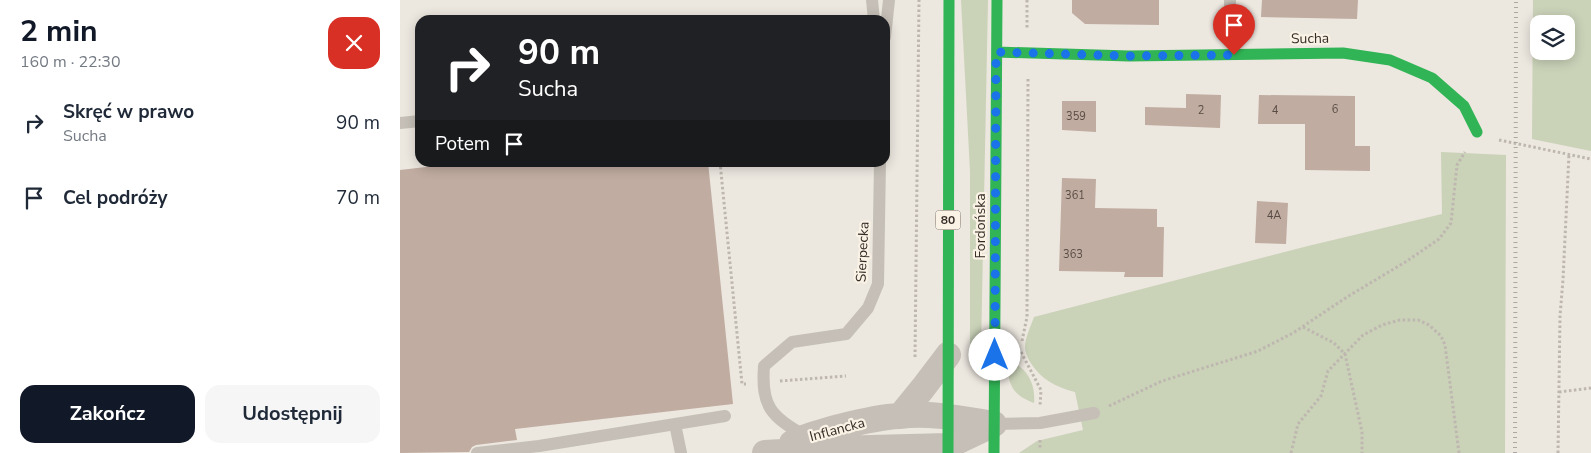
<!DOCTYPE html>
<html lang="pl">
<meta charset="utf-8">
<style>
:root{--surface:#fff;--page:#f6f6f7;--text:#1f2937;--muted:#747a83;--accent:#111827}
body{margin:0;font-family:"Nunito Sans",sans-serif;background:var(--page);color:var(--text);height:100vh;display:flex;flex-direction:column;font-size:19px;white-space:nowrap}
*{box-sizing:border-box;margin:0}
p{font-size:16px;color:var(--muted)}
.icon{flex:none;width:28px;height:28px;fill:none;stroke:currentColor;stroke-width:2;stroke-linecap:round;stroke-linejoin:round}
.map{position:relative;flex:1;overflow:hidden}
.details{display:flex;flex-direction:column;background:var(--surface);width:400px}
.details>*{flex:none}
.guide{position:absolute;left:15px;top:15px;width:475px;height:152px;border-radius:15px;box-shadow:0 2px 12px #0003;background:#202124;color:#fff;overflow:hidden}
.tools{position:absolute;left:1130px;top:15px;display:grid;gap:10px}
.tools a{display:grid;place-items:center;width:45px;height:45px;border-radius:10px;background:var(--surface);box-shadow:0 2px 12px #0003;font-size:25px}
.pin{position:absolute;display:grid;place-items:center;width:42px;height:42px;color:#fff;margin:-51px -21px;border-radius:50% 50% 50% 0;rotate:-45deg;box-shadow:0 0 5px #0007}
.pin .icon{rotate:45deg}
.me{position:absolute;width:55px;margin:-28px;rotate:0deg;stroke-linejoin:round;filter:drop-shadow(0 0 4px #0008)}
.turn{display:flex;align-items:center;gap:18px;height:105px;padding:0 20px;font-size:22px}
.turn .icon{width:65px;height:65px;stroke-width:2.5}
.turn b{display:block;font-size:35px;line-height:42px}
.then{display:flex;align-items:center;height:48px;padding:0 20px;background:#0003;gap:10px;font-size:19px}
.round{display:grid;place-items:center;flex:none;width:52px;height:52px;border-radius:15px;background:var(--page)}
.overview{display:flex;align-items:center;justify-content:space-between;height:85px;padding:0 20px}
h1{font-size:30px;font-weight:700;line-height:38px;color:var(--accent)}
.button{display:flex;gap:10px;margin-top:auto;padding:10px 20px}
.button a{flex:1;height:58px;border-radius:15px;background:var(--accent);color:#fff;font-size:20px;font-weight:700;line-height:58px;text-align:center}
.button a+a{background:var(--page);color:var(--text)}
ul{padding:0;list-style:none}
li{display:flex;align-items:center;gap:15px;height:75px;padding:0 20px}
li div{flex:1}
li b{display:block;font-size:19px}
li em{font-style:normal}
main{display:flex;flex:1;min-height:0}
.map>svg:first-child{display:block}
.green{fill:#cad2b8;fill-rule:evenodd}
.building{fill:#c0aca0}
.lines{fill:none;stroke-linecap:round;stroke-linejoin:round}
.path{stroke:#beb7b0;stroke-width:3;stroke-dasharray:2.5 2.5;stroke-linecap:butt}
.lane{stroke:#c5bfb7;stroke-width:12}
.street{stroke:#c5bfb7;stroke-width:26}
.fast{stroke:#30b455;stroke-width:11}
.rail{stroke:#aca7a2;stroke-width:4;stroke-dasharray:1 4;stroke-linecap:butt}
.route{stroke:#1a73e8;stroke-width:9;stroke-dasharray:0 16.2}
.labels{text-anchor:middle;stroke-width:4.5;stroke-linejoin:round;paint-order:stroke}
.number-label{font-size:11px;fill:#584c44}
.shield{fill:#f9f2e5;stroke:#70675f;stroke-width:1}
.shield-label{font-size:12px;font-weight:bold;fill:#352c26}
.street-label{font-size:14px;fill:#352c26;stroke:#f9f2e5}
</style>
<main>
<section class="details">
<div class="overview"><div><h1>2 min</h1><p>160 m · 22:30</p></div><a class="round" style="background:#d93025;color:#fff"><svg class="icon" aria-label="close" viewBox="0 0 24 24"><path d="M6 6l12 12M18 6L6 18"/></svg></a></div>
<ul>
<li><svg class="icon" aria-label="right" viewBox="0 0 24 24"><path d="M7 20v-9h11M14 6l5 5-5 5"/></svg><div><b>Skręć w prawo</b><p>Sucha</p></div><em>90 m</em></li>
<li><svg class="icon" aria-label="arrive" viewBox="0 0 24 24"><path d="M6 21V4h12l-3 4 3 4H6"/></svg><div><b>Cel podróży</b></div><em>70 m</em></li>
</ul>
<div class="button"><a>Zakończ</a><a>Udostępnij</a></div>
</section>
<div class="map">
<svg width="1191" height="453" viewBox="0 0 1191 453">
<rect width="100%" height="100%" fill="#ece7df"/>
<path class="green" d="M561,0H588L581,347H570V171Z
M1133,0H1191V151L1132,139ZM1139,24H1166V51H1139Z
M1041,152L1106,155L1105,453H619L637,441L683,430L675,392C655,387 641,379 630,362C628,358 625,352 625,347C625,338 631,326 634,317L908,246L1042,214Z
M607,360C626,366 636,383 634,403C611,395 608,383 607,360Z"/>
<path class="building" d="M672,0H759V25L685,24L672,13Z
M862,0H958L957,19L861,17Z
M786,94L821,95L820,128L745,125V107L786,108Z
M859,95L955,96V146H970V171L905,170V124H858Z
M662,101H696V132L662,130Z
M69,162H308L333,404L115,429L117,440L76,445L72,447L69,452L0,453V170Z
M662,178L696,179L695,208L757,209V227H764L763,277H724L725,272L659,271Z
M857,201L888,203L886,244L855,243Z"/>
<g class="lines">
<path class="path" d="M627,0V29
M1099,140L1191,159
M320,162L342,384H346
M903,327L934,343L945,354L962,432V453
M622,341L627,317L628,78
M621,352L641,390L640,406
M515,357L519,0
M380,381L446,376
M1159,392L1191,388
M709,406L762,381L858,351L893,333L947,297L1007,261L1039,239L1051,223L1057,165L1065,152
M640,440V448
M891,453L898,424L921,396L928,371L963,335L982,325L1000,320H1018L1029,325L1041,336L1045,345L1059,453
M1158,453L1160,316L1163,280L1169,154"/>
<path class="lane" d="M472,0L474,20
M830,26V0
M485,37L489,0
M0,123L20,121
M275,424L281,453
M594,424L640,423L694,413
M405,436C371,416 361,407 364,366L392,342L446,334L468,308L478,284L480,162
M77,453L139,446L325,416"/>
<path class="street" d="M501,415L523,388L548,355
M392,443C407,435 423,432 439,427C459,422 479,417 499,416C531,412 563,419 594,424
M365,453L433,449L548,446L594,424"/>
<path class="fast" d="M597,52L729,56L943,53L990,60L1032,78L1064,106L1077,132
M548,453L549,0
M594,453L597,0"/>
<path class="rail" d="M1115,453L1116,0"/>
</g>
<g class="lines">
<path class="route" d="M595,355L596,52L729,56L834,55"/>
</g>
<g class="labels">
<g class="number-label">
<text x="935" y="113">6</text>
<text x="801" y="114">2</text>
<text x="875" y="114">4</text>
<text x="676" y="120">359</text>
<text x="675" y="199">361</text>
<text x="874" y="219">4A</text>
<text x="673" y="258">363</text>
</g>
<rect class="shield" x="535.5" y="210.5" width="25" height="19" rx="4"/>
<g class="shield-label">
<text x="548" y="224">80</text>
</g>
<g class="street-label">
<text transform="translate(910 38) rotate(-1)" y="5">Sucha</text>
<text transform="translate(580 226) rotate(-90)" y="5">Fordońska</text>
<text transform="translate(462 252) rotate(-87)" y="5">Sierpecka</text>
<text transform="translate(437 429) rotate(-15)" y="5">Inflancka</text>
</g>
</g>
</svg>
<div class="tools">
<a><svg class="icon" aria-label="layers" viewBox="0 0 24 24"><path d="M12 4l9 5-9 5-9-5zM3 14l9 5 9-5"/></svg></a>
</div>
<div class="pin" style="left:834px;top:55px;background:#d93025"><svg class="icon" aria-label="arrive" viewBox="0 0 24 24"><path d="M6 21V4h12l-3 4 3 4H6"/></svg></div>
<svg class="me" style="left:595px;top:355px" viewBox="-20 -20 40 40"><circle r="19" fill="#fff"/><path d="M0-13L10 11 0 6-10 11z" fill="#1a73e8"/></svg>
<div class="guide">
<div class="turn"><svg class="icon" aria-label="right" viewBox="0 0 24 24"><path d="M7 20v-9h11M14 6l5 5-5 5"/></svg><div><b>90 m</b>Sucha</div></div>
<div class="then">Potem<svg class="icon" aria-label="arrive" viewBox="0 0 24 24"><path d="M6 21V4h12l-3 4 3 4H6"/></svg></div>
</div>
</div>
</main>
